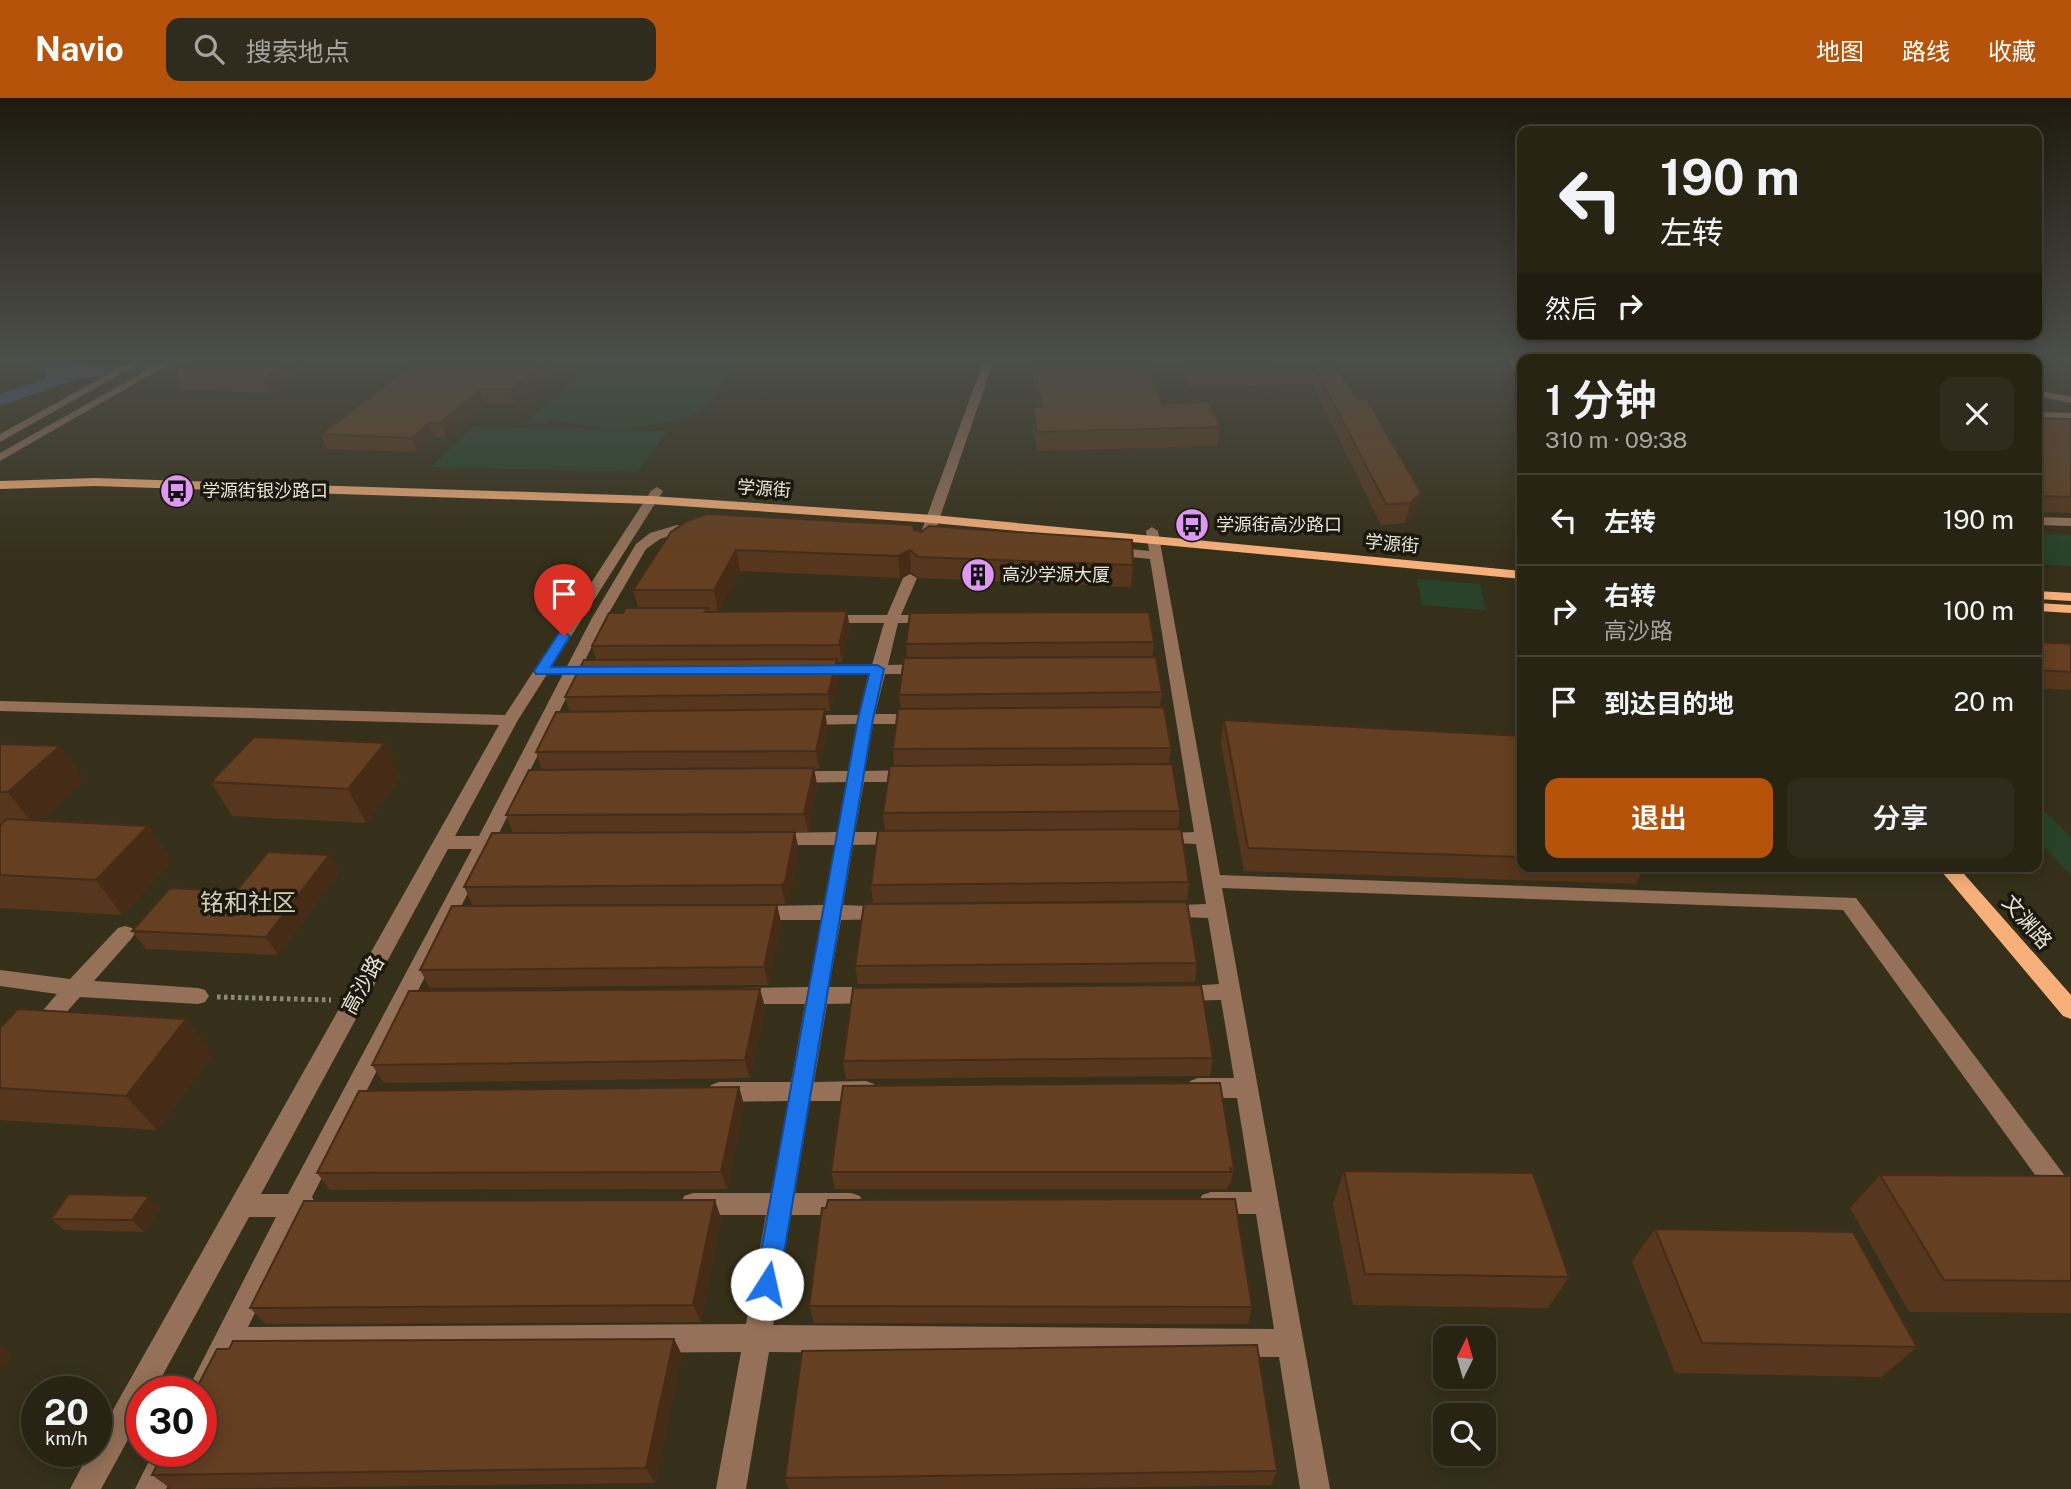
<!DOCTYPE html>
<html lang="zh">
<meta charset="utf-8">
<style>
:root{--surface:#282414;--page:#302c1d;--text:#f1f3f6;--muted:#a5a4a0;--line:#444134;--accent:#b45309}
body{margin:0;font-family:"Public Sans","Noto Sans SC",sans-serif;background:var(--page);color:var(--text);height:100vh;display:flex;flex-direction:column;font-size:26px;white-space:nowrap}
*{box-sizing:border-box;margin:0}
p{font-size:23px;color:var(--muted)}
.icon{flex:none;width:38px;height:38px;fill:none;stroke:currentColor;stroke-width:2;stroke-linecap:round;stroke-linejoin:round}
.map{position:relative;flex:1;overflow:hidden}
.panel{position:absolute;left:1517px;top:256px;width:525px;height:518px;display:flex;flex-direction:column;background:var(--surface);border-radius:14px;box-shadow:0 4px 18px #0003,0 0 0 2px var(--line)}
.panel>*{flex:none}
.top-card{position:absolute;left:1517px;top:28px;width:525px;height:214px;border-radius:14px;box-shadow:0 4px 18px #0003,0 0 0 2px var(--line);background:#282414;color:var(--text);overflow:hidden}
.needle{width:46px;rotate:5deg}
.controls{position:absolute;left:1433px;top:1228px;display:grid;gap:14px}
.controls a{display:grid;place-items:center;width:63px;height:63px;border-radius:14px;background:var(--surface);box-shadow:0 4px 18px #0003,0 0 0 2px var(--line);font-size:35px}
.speed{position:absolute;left:21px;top:1278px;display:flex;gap:14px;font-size:35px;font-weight:700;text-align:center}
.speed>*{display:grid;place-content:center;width:91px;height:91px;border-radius:50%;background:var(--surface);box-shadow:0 4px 18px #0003,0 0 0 2px var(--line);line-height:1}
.speed small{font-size:18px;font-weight:400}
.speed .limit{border:10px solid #d22;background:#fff;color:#111}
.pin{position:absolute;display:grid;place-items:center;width:60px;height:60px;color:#fff;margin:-72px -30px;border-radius:50% 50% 50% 0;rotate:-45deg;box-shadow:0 0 7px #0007}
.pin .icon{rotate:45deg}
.me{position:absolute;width:77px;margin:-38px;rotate:10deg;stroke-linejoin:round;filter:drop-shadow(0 0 5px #0008)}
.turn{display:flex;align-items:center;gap:24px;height:147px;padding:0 28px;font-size:32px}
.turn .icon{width:91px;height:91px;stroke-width:2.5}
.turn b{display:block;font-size:49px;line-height:60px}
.then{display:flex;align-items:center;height:66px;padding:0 28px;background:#0003;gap:14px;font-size:26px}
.round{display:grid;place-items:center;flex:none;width:74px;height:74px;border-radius:14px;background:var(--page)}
.headline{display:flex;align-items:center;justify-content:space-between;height:119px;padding:0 28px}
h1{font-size:42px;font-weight:600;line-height:52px}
.action{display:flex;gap:14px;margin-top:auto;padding:14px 28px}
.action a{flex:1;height:80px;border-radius:14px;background:var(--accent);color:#fff;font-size:28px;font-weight:600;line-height:80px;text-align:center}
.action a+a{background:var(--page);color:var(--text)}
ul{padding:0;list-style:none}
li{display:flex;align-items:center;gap:21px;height:91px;padding:0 28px;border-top:2px solid var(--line)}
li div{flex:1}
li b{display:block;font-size:26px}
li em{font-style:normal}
header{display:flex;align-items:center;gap:42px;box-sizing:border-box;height:98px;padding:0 35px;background:var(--accent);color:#fff}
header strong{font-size:33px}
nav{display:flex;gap:38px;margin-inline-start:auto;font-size:24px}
.search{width:490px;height:63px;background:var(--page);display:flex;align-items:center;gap:18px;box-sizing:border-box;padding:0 24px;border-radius:14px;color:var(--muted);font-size:26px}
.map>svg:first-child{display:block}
.green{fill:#284329}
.water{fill:#465d83}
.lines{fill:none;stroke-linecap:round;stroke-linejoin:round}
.path{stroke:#8e8977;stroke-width:5;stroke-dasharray:3.5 3.5;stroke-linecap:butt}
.minor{fill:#947158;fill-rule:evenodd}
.major{fill:#f8b07b;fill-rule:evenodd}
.wall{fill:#56361c}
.shaded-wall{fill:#462c17}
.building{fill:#643f21;stroke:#462c17;stroke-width:2}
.route{fill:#1a73e8;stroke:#114b97;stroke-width:2}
.labels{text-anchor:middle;stroke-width:7;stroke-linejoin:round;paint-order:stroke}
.far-street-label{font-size:18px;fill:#e7e4d6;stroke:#1b180f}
.far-poi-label{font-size:18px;fill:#e7e4d6;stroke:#1b180f;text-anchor:start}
.street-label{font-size:21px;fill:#e7e4d6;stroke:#1b180f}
.quarter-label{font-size:24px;fill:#d5ceb3;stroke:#1b180f}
</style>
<header>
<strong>Navio</strong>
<div class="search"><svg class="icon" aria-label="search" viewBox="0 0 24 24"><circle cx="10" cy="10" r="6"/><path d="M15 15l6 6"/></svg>搜索地点</div>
<nav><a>地图</a><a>路线</a><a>收藏</a></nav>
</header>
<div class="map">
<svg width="2071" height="1391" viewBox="0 0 2071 1391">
<rect width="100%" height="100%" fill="#36301a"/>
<path class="green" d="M593,262H737C728,275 714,302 702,311C675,333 583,334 553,320L546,326L526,325Z
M473,329L668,333L638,374L431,369Z
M2037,436L2071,437V468L2037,466Z
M1417,481L1480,486L1486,512L1422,507Z
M2037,705L2071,740V777L2037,742Z"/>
<path class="water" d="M0,262H73C96,275 149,263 177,262C195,261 213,262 232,262L77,281L0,308V296L46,281L44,271L26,267L0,265Z"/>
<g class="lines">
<path class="path" d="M217,899L331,902"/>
<path class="minor" d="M134,262H145L0,344V336Z
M165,262H176L0,363V355Z
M984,262H994L930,448L928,451H918L916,448Z
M2037,292L2071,299V305L2037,298Z
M2037,314L2071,315V321L2037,320Z
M657,389L663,393L518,622L455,738H479L592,520L636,446L650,435L677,427H695L701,431L695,435H678L660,441L646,451L606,520L497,739L503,744L500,748L491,750L312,1099L317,1108L314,1116L302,1119L248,1229L746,1226L766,1117H693L684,1114L681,1106L684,1098L693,1095H771L788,1003L719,1004L711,1001L708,994L711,987L719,984H791L805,906H740L733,904L729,898L733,892L740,890L809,889L821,822H755L748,820L745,815L748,810L755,808L824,807L835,747H774L768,745L765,741L768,737L774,735L837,734L846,684L791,685L782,679L791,673H848L857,626L804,627L796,622L804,617H859L870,576L814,577L806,572L814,567H872L884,525H826L819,521L826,517H887L903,480L910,476L917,480L901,517H931L938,521L931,525H898L888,567L926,566L934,571L926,576H885L875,616H919L927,621L919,626H873L865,673L910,672L919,678L910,684H864L855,734H900L906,736L909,740L906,744L900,746L853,747L843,807L892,809L895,814L892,819L885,821L841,822L829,889H876L883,891L887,897L883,903L876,905L827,906L814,984L866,983L874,986L877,993L874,1000L866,1003H810L795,1095H851L860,1098L863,1106L860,1114L851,1117H791L773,1227L1274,1231L1256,1116H1211L1202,1113L1199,1105L1202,1097L1211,1094H1252L1237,1000H1198L1190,997L1187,990L1190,983L1198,980H1234L1221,902L1180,903L1173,901L1169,895L1173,889L1219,886L1208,820L1158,818L1155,813L1158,808L1206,806L1196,746L1153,744L1150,740L1153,736L1194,734L1150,461L1111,457L1104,453L1111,449L1149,453L1146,433L1152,429L1158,433L1220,777L1856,800L2071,1086V1117L2062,1114L1843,812L1222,790L1330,1391H1300L1279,1259L769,1254L746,1391H716L741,1254L234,1257L211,1303L201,1307V1293H187L276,1119H249L154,1293H142V1316L101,1391H70L90,1353H96V1342L499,627L0,613V603L505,617L651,393ZM448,751H472L288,1096H261Z
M2037,419L2071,420V428L2037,427Z
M125,828L132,830L135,835L132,840L94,883L198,890L205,892L209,898L205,904L198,906L80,899L46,937L38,940L30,937L27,931L57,896L0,888V872L70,881L118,830Z
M154,1353H185L166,1391H135Z"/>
<path class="major" d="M1507,262H1517L1522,269V278L1518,277Z
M95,380L651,398L933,417L1522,473V481L933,425L651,406L95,388L0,391V383Z
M2037,493L2071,495V503L2037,501Z
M2037,505L2071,507V515L2037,513Z
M1937,768H1957L2071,897V921L2063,918Z"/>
</g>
<path class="wall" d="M221,262H315L316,264L269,295L184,292L177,278Z
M563,262L514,306L485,305L446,340L435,339L417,354L327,351L321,336Z
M1035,262H1331L1416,415L1405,425L1381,427L1310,283L1309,287L1189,290L1180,265L1147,266L1162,306L1220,329L1217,348L1037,353L1033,328V309H1039L1033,281V263H1035Z
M2037,320L2071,321V415L2037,414Z
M914,432L1133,467L1131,489L919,480L911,474L900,480L740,473L718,514H708L850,530L842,564H837L839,578L830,613H825L827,629L819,671H814L817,687L808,734L513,735L506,717L542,672L536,654L570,614L565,599L596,562L592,548L623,515L638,510L633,492L671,434Z
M1154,544L1152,559L1162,594L1160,609L1171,650L1169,666L1180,713L1178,731L1189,784L1187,802L873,805L871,787L885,733L883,715L894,668L893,651L901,611L899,597L907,560L906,546Z
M2037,544L2071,546V592L2037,590Z
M1224,622L1522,638V768H1645L1636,786L1244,773L1221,645Z
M385,645L401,679L366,725L232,718L211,684Z
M0,646L60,648L85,682L41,723L148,728L172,763L122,817L0,810Z
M799,752L789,802L785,806L473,807L464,789Z
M339,775L278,857L146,851L132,833L236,793Z
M777,807L781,825L768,887L430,890L420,872Z
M1197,865L1195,884L858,886L855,868Z
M765,909L750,980L384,985L372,967Z
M0,930L213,955L157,1032L0,1022Z
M1213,960L1210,978L846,981L843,963Z
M739,989L744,1007L727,1091L330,1092L317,1075Z
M1234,1070L1230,1087H1228L1227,1091H835L831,1074Z
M1344,1073L1569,1179L1548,1210L1353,1207L1333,1106Z
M1880,1077L2071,1078V1215L1909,1214L1850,1110Z
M160,1110L144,1134L64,1132L51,1121Z
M826,1110L1252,1209L1248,1226L814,1225L809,1208Z
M721,1120L701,1224L266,1226L250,1210Z
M1655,1131L1917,1249L1881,1279L1675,1275L1632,1163Z
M674,1241L682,1257L655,1385L171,1391L152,1377Z
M1277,1373L1271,1387L1011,1391H789L785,1380Z"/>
<path class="shaded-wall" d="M293,262H315L316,264L269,295L263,281Z
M544,262H563L514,306L510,292Z
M481,291L485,305L446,340L441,325Z
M429,325L435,339L417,354L412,340Z
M1421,395L1416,415L1405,425L1410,405Z
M736,452L740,473L718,514L714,492Z
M910,452L911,474L900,480L898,458Z
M847,513L850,530L842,564L839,547Z
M837,561L839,578L830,613L828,596Z
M825,611L827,629L819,671L816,653Z
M385,645L401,679L366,725L348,691Z
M60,648L85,682L35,729L8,694Z
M814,670L817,687L808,734L804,716Z
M148,728L172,763L122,817L96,782Z
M795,734L799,752L789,802L785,806L781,787Z
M329,757L339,775L278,857L266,839Z
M777,807L781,825L768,887L764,869Z
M760,891L765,909L750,980L745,962Z
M186,921L213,955L157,1032L126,998Z
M739,989L744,1007L727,1091L721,1074Z
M149,1098L160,1110L144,1134L132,1122Z
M715,1102L721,1120L701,1224L693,1207Z
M674,1241L682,1257L655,1385L646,1370Z
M0,1247L12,1256L0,1273Z"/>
<path class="building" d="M221,262H293L263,281L177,278L176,267Z
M419,262H544L510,292L481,291L441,325H429L412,340L321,336Z
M1038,262H1145L1162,306L1208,304L1220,329L1037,334L1033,309H1042L1033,263H1039Z
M1187,262H1307L1312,269L1191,272Z
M1311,262H1331L1358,301H1367L1421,395L1410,405L1386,406Z
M2037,320L2071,321V399L2037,398Z
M707,416L913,427L914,432L921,434L929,428L1132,442L1133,467L918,459L910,452L898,458L736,452L714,492H633L671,434L687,423Z
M626,510H708L705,514L847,513L839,547L592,548L609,515H623Z
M1149,514L1154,544L906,546L910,515Z
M2037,544L2071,546V574L2037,572Z
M1156,559L1162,594L899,597L904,560Z
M837,561L828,596L565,599L584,562Z
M1164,609L1171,650L893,651L898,611Z
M825,611L816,653L536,654L556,614Z
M1224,622L1522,638V759L1248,750Z
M254,639L385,645L348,691L211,684Z
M0,646L60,648L8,694H0Z
M1172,666L1180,713L883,715L890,668Z
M814,670L804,716L506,717L529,672Z
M7,721L148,728L96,782L0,777V727Z
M1181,731L1189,784L871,787L878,733Z
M795,734L785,784L781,787L464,789L492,735Z
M268,754L329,757L266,839L132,833L170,790L236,793Z
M1187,804L1197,865L855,868L864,806Z
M777,807L764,869L420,872L452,808Z
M1201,887L1213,960L843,963L853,890Z
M760,891L745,962L372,967L409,893Z
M18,911L186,921L126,998L0,990V930Z
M1220,985L1234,1070H1230L1231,1074H831L843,988Z
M739,989L721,1074L317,1075L359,993Z
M1344,1073L1533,1075L1569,1179L1365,1176Z
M1880,1077L2071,1078V1183L1944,1182Z
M69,1096L149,1098L132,1122L51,1121Z
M1235,1101L1252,1209L809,1208L822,1110H826L828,1102Z
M715,1102L693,1207L250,1210L304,1103Z
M1655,1131L1853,1134L1917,1249L1702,1245Z
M674,1241L646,1370L152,1377L164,1353H201V1293H195L217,1251H229L233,1243Z
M1257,1247L1277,1373L785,1380L802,1253Z"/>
<linearGradient id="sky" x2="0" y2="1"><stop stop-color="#1e1a0e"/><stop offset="0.57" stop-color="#4c4e49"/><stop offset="1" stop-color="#4c4e49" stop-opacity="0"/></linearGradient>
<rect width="2071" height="456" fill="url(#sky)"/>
<path class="route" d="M564,534L570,538L551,569L877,567L884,571L873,621L779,1186L775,1195L767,1198L759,1195L755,1186L858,621L869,576H536L534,573L559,535Z"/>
<defs>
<g id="bus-disc" transform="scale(1.75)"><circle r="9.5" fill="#de98f2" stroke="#1b180f"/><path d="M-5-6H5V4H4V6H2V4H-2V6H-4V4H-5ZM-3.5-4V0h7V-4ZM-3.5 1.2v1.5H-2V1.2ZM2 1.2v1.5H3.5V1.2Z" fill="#111"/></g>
<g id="building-disc" transform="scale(1.75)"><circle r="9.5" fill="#de98f2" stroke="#1b180f"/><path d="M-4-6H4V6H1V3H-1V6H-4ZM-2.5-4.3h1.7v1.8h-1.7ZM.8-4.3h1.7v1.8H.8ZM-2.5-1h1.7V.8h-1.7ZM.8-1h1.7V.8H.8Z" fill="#111"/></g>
</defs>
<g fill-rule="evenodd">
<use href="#bus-disc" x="177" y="393"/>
<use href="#bus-disc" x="1192" y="427"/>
<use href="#building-disc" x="978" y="477"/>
</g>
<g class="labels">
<g class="far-street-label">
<text transform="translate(764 391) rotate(4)" y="6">学源街</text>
<text transform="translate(1392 446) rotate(5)" y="6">学源街</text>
</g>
<g class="far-poi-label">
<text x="202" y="399">学源街银沙路口</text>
<text x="1216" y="433">学源街高沙路口</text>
<text x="1002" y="483">高沙学源大厦</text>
</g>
<g class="street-label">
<text transform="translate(2027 824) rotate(49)" y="7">文渊路</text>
<text transform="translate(363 887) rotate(-61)" y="7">高沙路</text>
</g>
<g class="quarter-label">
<text x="248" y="813">铭和社区</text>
</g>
</g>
</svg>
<div class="controls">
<a><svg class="needle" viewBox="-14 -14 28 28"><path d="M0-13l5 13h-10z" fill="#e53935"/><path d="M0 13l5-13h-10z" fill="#a5a4a0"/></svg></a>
<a><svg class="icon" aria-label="search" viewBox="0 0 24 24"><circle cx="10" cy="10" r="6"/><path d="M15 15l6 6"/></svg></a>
</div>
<div class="speed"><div>20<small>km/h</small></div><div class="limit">30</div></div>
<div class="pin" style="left:564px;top:538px;background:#d93025"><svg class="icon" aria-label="arrive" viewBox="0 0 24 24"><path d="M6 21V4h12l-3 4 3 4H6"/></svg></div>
<svg class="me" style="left:767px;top:1186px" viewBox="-20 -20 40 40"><circle r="19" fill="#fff"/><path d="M0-13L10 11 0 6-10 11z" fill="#1a73e8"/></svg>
<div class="top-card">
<div class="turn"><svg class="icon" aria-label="left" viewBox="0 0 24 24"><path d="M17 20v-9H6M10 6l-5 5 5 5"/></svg><div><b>190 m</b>左转</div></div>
<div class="then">然后<svg class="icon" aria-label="right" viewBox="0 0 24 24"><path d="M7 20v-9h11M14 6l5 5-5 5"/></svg></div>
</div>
<section class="panel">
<div class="headline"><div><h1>1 分钟</h1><p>310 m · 09:38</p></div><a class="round"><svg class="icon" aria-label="close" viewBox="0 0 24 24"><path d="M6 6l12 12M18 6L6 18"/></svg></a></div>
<ul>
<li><svg class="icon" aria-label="left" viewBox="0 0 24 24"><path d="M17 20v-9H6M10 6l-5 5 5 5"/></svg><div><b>左转</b></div><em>190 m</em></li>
<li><svg class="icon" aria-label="right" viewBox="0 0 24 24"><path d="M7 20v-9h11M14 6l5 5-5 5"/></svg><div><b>右转</b><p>高沙路</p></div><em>100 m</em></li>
<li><svg class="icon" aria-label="arrive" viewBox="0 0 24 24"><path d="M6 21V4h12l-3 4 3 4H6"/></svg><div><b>到达目的地</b></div><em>20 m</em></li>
</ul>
<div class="action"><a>退出</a><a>分享</a></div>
</section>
</div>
